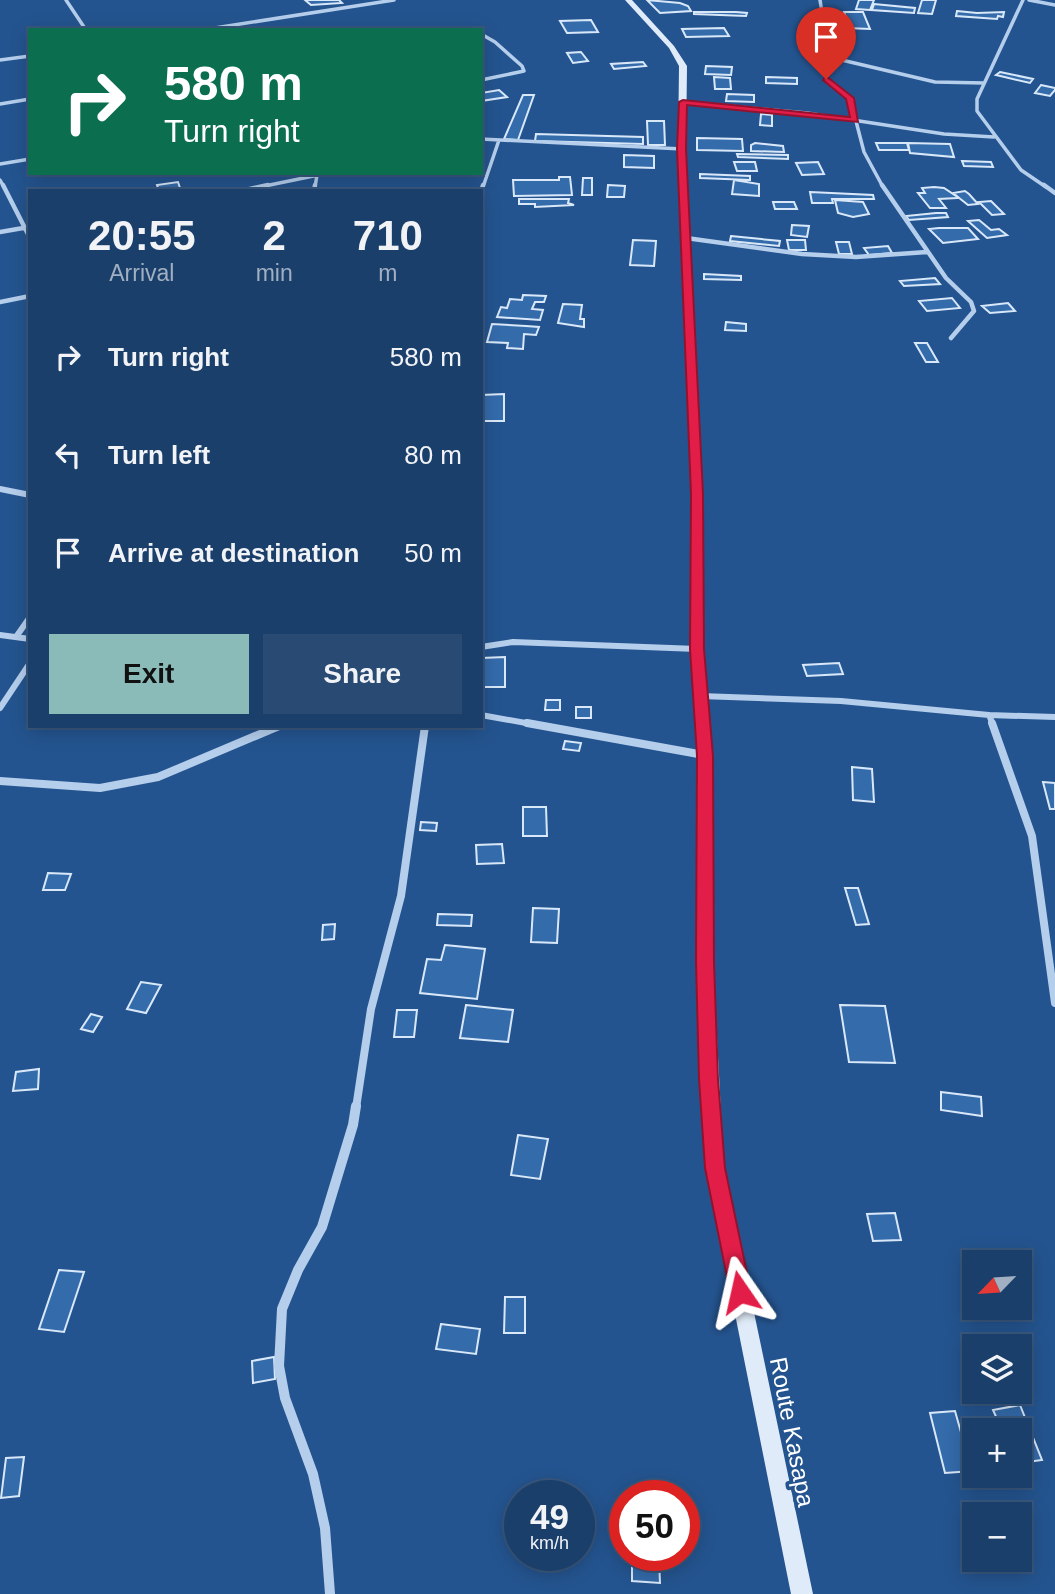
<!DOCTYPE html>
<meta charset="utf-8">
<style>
:root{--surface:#1b3f6b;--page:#284a73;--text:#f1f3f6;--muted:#a0afc1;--line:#39587e;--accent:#8bbbb9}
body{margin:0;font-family:Arial,sans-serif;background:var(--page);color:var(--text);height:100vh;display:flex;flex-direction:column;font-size:26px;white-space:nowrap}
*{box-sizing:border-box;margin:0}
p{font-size:23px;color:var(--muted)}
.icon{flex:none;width:38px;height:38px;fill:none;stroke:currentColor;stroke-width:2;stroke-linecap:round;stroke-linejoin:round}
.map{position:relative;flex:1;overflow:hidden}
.drawer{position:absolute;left:28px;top:189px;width:455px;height:539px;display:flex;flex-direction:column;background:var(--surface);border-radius:0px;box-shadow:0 4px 18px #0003,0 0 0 2px var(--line)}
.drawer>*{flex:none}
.top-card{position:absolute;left:28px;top:28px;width:455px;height:147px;border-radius:0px;box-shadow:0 4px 18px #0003,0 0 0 2px var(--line);background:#0b6e4f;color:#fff;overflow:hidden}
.needle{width:46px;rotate:245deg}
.controls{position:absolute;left:962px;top:1250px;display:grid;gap:14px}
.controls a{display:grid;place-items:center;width:70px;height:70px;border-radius:0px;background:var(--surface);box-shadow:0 4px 18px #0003,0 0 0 2px var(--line);font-size:35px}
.speed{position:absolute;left:504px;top:1480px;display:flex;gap:14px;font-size:35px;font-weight:700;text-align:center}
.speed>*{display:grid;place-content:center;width:91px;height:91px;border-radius:50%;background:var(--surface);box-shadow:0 4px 18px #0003,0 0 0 2px var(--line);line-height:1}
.speed small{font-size:18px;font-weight:400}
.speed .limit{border:10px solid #d22;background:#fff;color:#111}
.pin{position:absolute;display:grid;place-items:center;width:60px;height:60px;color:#fff;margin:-72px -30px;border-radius:50% 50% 50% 0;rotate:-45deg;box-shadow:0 0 7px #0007}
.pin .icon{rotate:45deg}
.me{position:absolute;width:77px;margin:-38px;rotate:349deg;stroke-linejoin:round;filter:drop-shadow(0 0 5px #0008)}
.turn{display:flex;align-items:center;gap:24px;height:147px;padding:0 21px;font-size:32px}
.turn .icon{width:91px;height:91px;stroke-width:2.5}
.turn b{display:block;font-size:49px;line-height:60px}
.eta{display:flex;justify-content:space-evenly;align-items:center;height:119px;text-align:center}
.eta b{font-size:42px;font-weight:700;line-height:49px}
.button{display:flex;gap:14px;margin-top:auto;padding:14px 21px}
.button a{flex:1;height:80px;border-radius:0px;background:var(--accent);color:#111;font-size:28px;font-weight:700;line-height:80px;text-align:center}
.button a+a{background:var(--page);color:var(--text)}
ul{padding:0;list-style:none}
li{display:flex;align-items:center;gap:21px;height:98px;padding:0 21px}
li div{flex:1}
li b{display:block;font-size:26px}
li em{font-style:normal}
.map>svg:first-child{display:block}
.building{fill:#346bab;stroke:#d9e8f9;stroke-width:2}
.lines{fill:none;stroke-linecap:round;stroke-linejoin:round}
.minor-far4{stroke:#b4ceec;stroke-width:3.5}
.minor-far3{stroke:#b4ceec;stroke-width:4.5}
.minor-far2{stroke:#b4ceec;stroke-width:6}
.minor-far1{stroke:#b4ceec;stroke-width:8}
.minor{stroke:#b4ceec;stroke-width:10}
.secondary{fill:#dfebf9;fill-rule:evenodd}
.route{fill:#e11d48;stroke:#92132f;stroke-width:2}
.labels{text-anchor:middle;stroke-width:7;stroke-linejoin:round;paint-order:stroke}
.street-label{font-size:24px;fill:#fff;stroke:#24548f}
</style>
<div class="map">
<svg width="1055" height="1594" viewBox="0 0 1055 1594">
<rect width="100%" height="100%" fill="#24548f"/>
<path class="building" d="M305,0H339L342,3L311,5Z
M647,0L680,3L688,6L691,11L660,13Z
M859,0H874L870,10L856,9Z
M922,0H936L932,14L918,13Z
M874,4L915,8L914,13L872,10Z
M957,11L977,13L1004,12L1003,17L998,16L997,19L956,16Z
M694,12H736L747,13L746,16L694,14Z
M844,12H863L870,29L846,28L844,22H838L836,17H846Z
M591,20L598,32L567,33L560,21Z
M724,28L729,36L686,37L682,29Z
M581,52L588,61L573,63L567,53Z
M643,62L646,66L614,69L611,64Z
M706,66L732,67L731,75L705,74Z
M1000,72L1033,79L1030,83L996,75Z
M714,77L730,78L731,89H715Z
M766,77L797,78V84L766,83Z
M1041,85L1055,88V90L1050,96L1035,93Z
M499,90L507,97L481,101V93Z
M727,94L754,95V102L726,101Z
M523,95H534L518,140L504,139Z
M761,114L772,115V126L760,125Z
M647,121H664L665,145H648Z
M536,134L643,137V144L535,141Z
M697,138L742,139L743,151L697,150Z
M755,143L783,146L784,152L751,151V145Z
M876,143H907L909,150H879Z
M908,143L950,144L954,157L910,153Z
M737,154L788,155V159L738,157Z
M624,155L654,156V168L624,167Z
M962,161L991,162L993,167L964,166Z
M734,162H755L757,171H737Z
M818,162L824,174L802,175L796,163Z
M700,174L750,176V180L700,178Z
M559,177H570L572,195L514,196L513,180H559Z
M583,178H592V195H582Z
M734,180L759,184V196L732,194Z
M178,182L181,191H159L157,185Z
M608,185L625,186L624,197H607Z
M934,187L944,188L959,198L939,199L946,208H930L918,193H925L922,188Z
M965,191L969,194L978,204L968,205L953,193Z
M810,192L873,195L874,199H832L833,203H812Z
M519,199H569L568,203L574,205L535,207V204H519Z
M835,200L863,202L869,214L853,217L838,213Z
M991,201L1004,214L992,215L979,202Z
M773,202H794L797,209H775Z
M936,213H946L948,217L909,220L906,216Z
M979,220L991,230L999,229L1007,235L987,238L968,221Z
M792,225L809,226L807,237L791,235Z
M939,228H968L978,239L943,243L929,229Z
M731,236L780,241L779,246L730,241Z
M633,240L656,241L654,266L630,265Z
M787,240H805L806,250H789Z
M836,242H849L852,254H839Z
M888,246L892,253L869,255L864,248Z
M704,274L741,276V280L704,279Z
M935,278L940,284L904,286L900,281Z
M523,295L546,296L544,302H535L532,309L543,310L540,320L497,317L501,307L507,308L510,299L522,300Z
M952,298L960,308L927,311L919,301Z
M1008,303L1015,311L990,313L982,306Z
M563,304L582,305L580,319H584V327L558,323Z
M726,322L746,324V331L725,330Z
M492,324L526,326L539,327L536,335L524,334L523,349L507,348L508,343L487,342Z
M915,343H927L938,362H926Z
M504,394V421H481V395Z
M505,657V687H481V658Z
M839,663L843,674L807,676L803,665Z
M546,700H560V710H545Z
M576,707H591V718H576Z
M565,741L581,743L579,751L563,749Z
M852,767L872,769L874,802L853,800Z
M1043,782L1055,783V809H1050Z
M523,807H546L547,836H523Z
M421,822L437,823L436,831L420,830Z
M502,844L504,863L477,864L476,845Z
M48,873L71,874L65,890H43Z
M845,888H858L869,924L856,925Z
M533,908L559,909L557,943L531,942Z
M438,914L472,915L471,926L437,925Z
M335,924L334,939L322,940L323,925Z
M445,945L485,949L477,999L420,993L427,959L441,960Z
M141,982L161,985L146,1013L127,1009Z
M466,1005L513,1010L508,1042L460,1038Z
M840,1005L885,1006L895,1063L849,1062Z
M397,1010H417L414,1037H394Z
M91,1014L102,1017L93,1032L81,1029Z
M39,1069L38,1089L13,1091L16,1072Z
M941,1092L981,1097L982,1116L941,1110Z
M518,1135L548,1139L540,1179L511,1175Z
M895,1213L901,1240L873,1241L867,1214Z
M59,1270L84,1272L64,1332L39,1329Z
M505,1297H525V1333H504Z
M441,1324L480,1329L476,1354L436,1349Z
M274,1357L275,1379L253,1383L252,1361Z
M1020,1405L1042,1460L1020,1463V1430H1002L993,1410Z
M955,1411L972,1471L945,1473L930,1413Z
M24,1457L19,1496L1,1498L6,1458Z
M632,1559L659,1560L660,1583L632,1581Z"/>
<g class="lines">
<path class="minor-far4" d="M66,0L86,30
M820,0L829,57L826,79L850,98L864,152L883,187
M1023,0L977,99V111L1021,170L1046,187
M1029,0L1055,5
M202,30L394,0
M481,34L495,42L522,66L524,71L481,80
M829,57L935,82L984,83
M0,60L30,56
M683,102L807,113L944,134L994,137
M0,104L30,99
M481,139L682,149
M0,164L30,159
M0,180L4,187
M260,187L328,173
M315,187L317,175
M483,187L499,140"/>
<path class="minor-far3" d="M3,185L30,238
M882,185L946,278L971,302L974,311L951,338
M1044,185L1055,193
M241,191L268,185
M314,191L315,185
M481,192L483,185
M0,232L29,227
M686,238L802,254L856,257L927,252
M0,302L30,296"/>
<path class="minor-far2" d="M0,489L30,495
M0,635L30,639
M16,637L30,617
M481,647L513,642L697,649
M700,696L841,701L989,715L1055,717
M0,708L30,663
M481,715L537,725
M989,715L993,725"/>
<path class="minor-far1" d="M527,723L704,755
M992,723L1032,836L1055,1003
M0,781L100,788L158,777L279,726
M356,1108L371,1009L401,896L425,726"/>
<path class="minor" d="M330,1594L325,1528L313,1474L285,1398L279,1366L282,1309L298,1270L322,1227L353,1125L356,1106"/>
<path class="secondary" d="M625,0H632L674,46L687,66L686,149L703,494V649L712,756L713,962L724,1169L813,1594H791L706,1169L697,962L698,756L691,649V494L678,149L679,66L669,48Z"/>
</g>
<path class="route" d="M826,76L854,98L858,122L687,105L686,149L703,494L704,649L713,756L714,962L718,1079L725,1168L751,1292L748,1298L740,1301L733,1298L730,1292L705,1168L699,1079L696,962L697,756L690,649L691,494L677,149L679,102L683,100L850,117L846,99L823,80Z"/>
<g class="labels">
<g class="street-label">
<text transform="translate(792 1432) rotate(79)" y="8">Route Kasapa</text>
</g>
</g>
</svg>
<div class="controls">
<a><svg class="needle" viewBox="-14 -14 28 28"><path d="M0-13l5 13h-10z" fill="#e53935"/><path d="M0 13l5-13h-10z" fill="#a0afc1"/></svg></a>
<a><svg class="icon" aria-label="layers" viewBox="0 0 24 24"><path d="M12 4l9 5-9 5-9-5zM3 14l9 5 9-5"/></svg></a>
<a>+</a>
<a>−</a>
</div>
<div class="speed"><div>49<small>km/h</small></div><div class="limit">50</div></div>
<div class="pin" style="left:826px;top:79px;background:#d93025"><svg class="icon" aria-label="arrive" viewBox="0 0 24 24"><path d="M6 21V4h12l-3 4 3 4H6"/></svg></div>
<svg class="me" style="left:740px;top:1292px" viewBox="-20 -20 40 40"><path d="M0-17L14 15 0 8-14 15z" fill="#e11d48" stroke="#fff" stroke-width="4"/></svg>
<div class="top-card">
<div class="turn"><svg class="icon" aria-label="right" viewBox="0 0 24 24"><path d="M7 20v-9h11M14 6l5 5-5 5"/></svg><div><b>580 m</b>Turn right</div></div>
</div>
<section class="drawer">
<div class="eta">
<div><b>20:55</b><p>Arrival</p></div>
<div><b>2</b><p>min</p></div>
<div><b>710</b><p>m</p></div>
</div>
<ul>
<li><svg class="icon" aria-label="right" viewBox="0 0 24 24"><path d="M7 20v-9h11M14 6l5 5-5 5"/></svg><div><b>Turn right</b></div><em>580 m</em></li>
<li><svg class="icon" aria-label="left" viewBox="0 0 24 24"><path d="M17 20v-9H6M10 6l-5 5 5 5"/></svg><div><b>Turn left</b></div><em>80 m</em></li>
<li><svg class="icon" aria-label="arrive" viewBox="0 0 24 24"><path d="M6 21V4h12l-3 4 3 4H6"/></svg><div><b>Arrive at destination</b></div><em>50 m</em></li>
</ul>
<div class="button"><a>Exit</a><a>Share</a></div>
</section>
</div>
